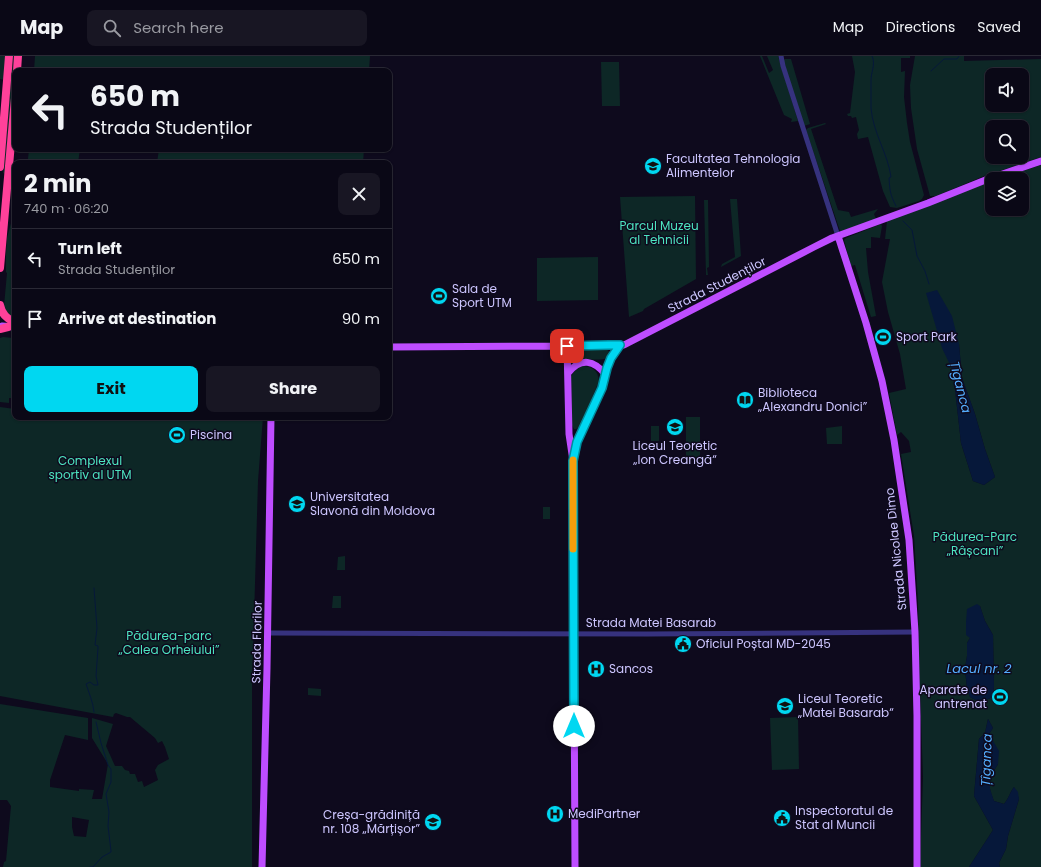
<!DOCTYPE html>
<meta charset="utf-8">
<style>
:root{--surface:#0a0816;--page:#181623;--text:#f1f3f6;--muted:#999aa1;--line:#2a2935;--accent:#00d7f1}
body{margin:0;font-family:Poppins,sans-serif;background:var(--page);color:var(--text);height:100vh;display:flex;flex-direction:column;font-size:15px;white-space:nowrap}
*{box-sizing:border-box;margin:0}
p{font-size:13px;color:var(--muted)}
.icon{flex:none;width:22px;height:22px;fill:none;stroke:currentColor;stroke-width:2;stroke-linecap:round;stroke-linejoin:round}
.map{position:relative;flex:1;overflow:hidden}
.drawer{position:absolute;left:12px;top:104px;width:380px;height:260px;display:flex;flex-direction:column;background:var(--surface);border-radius:8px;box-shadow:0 1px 3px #0004,0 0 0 1px var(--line)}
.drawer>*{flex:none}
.hud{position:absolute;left:12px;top:12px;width:380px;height:84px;border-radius:8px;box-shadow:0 1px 3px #0004,0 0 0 1px var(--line);background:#0a0816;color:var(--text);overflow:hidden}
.fabs{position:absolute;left:985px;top:12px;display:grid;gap:8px}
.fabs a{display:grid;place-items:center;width:44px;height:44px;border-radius:8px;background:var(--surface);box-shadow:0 1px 3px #0004,0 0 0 1px var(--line);font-size:20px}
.pin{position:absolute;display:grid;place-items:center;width:34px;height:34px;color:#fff;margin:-17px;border-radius:8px;box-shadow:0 2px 6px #0006}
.me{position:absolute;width:44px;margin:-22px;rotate:0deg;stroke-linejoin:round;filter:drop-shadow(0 0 3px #0008)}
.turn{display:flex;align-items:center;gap:14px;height:84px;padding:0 12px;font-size:18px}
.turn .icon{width:52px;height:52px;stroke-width:2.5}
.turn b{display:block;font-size:28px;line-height:34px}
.round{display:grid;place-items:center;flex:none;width:42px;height:42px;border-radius:8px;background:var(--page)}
.summary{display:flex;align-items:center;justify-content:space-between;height:68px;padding:0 12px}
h1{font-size:24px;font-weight:700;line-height:30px}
.primary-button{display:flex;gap:8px;margin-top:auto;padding:8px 12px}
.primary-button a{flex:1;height:46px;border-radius:8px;background:var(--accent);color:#111;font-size:16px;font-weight:700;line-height:46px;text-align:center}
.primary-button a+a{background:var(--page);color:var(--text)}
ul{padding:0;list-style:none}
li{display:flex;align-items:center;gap:12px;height:60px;padding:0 12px;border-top:1px solid var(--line)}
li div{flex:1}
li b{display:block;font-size:15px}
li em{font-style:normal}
header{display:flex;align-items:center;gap:24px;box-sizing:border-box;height:56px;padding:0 20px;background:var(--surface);border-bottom:1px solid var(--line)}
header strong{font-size:19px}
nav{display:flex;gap:22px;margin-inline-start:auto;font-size:14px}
.search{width:280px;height:36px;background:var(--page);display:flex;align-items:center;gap:10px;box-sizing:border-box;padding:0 14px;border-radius:8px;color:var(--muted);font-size:15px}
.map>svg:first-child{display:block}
.green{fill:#0d2726;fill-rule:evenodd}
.water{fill:#06183a}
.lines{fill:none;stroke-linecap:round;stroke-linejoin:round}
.stream{stroke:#06183a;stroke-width:1}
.minor{stroke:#36327e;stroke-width:5}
.major{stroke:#be4dff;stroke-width:7}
.highway{stroke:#ff419a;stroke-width:8}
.route-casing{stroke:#008c9d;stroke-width:10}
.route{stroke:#00d7f1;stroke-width:7}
.slow{stroke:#f59e0b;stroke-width:7}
.labels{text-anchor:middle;stroke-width:3;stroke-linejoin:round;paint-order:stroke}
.poi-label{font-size:12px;fill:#cdc6ff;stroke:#0e0a1d;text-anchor:start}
.park-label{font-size:12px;fill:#4de4c0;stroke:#0e0a1d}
.street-label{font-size:12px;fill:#cdc6ff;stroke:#0e0a1d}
.water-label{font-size:13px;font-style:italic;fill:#54aeff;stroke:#0e0a1d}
</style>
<header>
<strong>Map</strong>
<div class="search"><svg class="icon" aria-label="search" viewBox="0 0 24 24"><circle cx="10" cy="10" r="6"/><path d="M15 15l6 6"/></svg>Search here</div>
<nav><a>Map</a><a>Directions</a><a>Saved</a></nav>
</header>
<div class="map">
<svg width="1041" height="811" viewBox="0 0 1041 811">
<rect width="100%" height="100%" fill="#0e0a1d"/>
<path class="green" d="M0,0H6L5,24L0,23Z
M13,0H15L5,118L3,117Z
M35,0H370L369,15H34Z
M760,0H762L769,17L773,14L767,0H778L798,65L791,66L792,63L784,59Z
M852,0H910V2H901V16L905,15L904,41L907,67L910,86L924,139L922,143L919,145L897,152L890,151L883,135L868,81L858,83L857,78L859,74L856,61L852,62L851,60H848L847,58L850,57L855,16Z
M915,0H964V5L1041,3V101L984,120L936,140H930L917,93L911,52L910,29ZM992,19H1022V49H992ZM992,71H1022V101H992Z
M785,3H791L810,68L804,70L783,5Z
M601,6H619L620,50H602Z
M825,67L826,68L811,73L838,154L849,156L851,161L878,153L874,158L876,163L842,175H840L839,172L806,74L808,72Z
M29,93H80L78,107H25L28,103Z
M159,93H364L363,107H157Z
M1041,109V811H1000L999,807L1006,793L1008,780L1019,743L1014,731C1010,736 1009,742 1004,748L994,745C987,727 988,724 998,708L989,678L993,672L988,663L985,677L979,683L974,740L993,774L969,811H920L923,721L919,605L918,546L914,480L901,398L911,396L909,385L901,376L897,379L889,337L906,333L900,298L888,256L882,226L890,183H885L887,165L992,125V153H1022V123H998ZM959,288L962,322L975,358L985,393L995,421L984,429L973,425L961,387L953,315ZM980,550L985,565L993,579L994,631L992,641C984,646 978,646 970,641L967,633L965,612L967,600V587L970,582Z
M695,140L696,223L644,253L643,255L629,261L620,141Z
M730,143H737L741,200L721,211L722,208L735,201Z
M704,144H708L709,211L707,212L708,219H706Z
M14,156H15V266L6,255L4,250L7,217L6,216V198L7,182Z
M881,168L882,170L880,182L871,181V192H866L868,216L876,260L871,261L855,209L851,210L844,184L846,182Z
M598,201V244L537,245V202Z
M3,281L13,282V284L15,285V342H9V347L0,346V282Z
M574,293H606C626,307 581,303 576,303L573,302L571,299L572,295Z
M581,310C592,310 598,314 599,325L580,371L576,373H574L572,369L571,320L574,316Z
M0,351L15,353V361H263L258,425L252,630V811H3L4,806L6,805L11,750L7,744H0V648L88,662V684L65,679L50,724V731L79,735V733L94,734L92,743H102L108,708L92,682V662L113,668L106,690L115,710H122L125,714L129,715L130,718H135L138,726L142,725L144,731L158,724L155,714L158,709L169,703L165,691L162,685L158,687L155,682L130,661H127L116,657L114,658L113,661L0,640ZM72,761L89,764L86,781L74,780L72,771Z
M686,361H700V402H686Z
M651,370H659V385H651Z
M842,370V388H827L826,372Z
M543,451H550V463H543Z
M345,500V514H337L338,501Z
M333,540H341V552H332Z
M308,632L321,633V640L308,639Z
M798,661L799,713L772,714L770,662Z"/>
<path class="water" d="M937,234L952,260L959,288L962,322L975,358L985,393L995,421L984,429L973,425L961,387L953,315L942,292L926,237Z
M977,548L980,550L985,565L993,579L994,631L992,641C984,646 978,646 970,641L967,633L965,612L967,600V587L970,582L966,579V566L967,553Z
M988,663L993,672L989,678L999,695L998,708L990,721V733L994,745L1004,748C1009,742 1010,736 1014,731L1018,736L1019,743L1008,780L1006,793L999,807L1000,811H969L993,774L974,740L979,683L985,677Z"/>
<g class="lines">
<path class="stream" d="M872,0C876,8 871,16 871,24C871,33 871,43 871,52C873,77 888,98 891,121L889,122C890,136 890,138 896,150
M931,15L944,3H957L959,0
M903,165L912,174L917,200L925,215L929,228
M94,532L97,572L95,589L98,590V592L96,620L98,629H94L90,626L86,628C89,637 93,646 94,656
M90,811H93L102,801L111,796V795L108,770L109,756L106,738L111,726V713L108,709L101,687L96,666"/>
<path class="minor" d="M781,0L783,10L838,180
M268,577L648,578L915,576"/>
<path class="major" d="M838,180L866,267L882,325L894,384L909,484L915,576L917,660V811
M2,270L15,271
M567,290L569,378L573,405L575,811
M389,291L567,290L624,289L814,191L832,182L928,147L988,123L1041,105
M568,317C581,301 594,304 606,319
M574,399L576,390L579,382L602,332L609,307L620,289
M262,811L267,612L271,361"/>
<path class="highway" d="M17,15L18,0
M0,111L9,0
M0,212L15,42
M0,249C2,259 7,262 15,267
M0,273L8,271"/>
</g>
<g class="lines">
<g class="route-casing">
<path id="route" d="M567,290L609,289H620L611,302L607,312L602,332L577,386L573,405L574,670"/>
</g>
<use href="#route" class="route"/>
<path class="slow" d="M573,404V493"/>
</g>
<defs>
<g id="university-disc" transform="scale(0.9)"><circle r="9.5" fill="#00d7f1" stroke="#0e0a1d"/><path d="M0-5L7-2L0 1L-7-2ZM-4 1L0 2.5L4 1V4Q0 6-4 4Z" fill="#111"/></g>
<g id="stadium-disc" transform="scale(0.9)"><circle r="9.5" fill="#00d7f1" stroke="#0e0a1d"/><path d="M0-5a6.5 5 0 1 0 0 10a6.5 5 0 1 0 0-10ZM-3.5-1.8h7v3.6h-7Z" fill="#111"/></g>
<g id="library-disc" transform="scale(0.9)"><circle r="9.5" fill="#00d7f1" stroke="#0e0a1d"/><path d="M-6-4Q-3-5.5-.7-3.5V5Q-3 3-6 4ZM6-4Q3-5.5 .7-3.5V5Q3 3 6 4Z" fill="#111"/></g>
<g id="school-disc" transform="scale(0.9)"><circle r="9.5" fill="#00d7f1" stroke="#0e0a1d"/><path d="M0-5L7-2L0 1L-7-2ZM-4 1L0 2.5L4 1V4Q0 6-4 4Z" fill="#111"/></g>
<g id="civic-disc" transform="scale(0.9)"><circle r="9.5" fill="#00d7f1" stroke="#0e0a1d"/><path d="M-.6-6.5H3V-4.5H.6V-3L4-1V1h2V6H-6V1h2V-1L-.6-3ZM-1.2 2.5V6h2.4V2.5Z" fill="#111"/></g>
<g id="hospital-disc" transform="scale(0.9)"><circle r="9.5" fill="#00d7f1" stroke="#0e0a1d"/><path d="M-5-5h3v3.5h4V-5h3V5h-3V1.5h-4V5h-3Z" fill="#111"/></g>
</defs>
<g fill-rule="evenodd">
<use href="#university-disc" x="653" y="110"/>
<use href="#stadium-disc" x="439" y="240"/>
<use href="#stadium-disc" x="883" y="281"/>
<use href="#library-disc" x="745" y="344"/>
<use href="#school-disc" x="675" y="371"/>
<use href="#stadium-disc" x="177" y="379"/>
<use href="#university-disc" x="297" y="448"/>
<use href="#civic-disc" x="683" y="588"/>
<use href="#hospital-disc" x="596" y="613"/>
<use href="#stadium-disc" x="1000" y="641"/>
<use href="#school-disc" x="785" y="650"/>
<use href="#hospital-disc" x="555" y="758"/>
<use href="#civic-disc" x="782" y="762"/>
<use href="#school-disc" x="433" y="766"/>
</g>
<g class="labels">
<g class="poi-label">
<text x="666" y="107">Facultatea Tehnologia<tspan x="666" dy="14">Alimentelor</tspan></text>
<text x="452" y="237">Sala de<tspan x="452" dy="14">Sport UTM</tspan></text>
<text x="896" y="285">Sport Park</text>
<text x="758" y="341">Biblioteca<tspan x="758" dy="14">„Alexandru Donici”</tspan></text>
<text x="190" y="383">Piscina</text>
<text x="675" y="394" text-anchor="middle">Liceul Teoretic<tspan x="675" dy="14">„Ion Creangă“</tspan></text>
<text x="310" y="445">Universitatea<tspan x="310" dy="14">Slavonă din Moldova</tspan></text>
<text x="696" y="592">Oficiul Poștal MD-2045</text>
<text x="609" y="617">Sancos</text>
<text x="987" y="638" text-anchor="end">Aparate de<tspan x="987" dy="14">antrenat</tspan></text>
<text x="798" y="647">Liceul Teoretic<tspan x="798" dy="14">„Matei Basarab“</tspan></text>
<text x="795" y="759">Inspectoratul de<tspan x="795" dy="14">Stat al Muncii</tspan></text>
<text x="568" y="762">MediPartner</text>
<text x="420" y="763" text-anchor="end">Creșa-grădiniță<tspan x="420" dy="14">nr. 108 „Mărțișor”</tspan></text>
</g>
<g class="park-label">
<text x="659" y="174">Parcul Muzeu<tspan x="659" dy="14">al Tehnicii</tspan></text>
<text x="90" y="409">Complexul<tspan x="90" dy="14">sportiv al UTM</tspan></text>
<text x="975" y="485">Pădurea-Parc<tspan x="975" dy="14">„Râșcani”</tspan></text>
<text x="169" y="584">Pădurea-parc<tspan x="169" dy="14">„Calea Orheiului”</tspan></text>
</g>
<g class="street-label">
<text transform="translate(717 229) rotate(-27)" y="4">Strada Studenților</text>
<text transform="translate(896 493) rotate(-96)" y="4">Strada Nicolae Dimo</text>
<text x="651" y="571">Strada Matei Basarab</text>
<text transform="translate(257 586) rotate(-89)" y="4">Strada Florilor</text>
</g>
<g class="water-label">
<text transform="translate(961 331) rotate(76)" y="5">Țîganca</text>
<text x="979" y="617">Lacul nr. 2</text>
<text transform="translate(986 704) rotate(-88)" y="5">Țîganca</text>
</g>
</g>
</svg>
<div class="fabs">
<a><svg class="icon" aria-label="sound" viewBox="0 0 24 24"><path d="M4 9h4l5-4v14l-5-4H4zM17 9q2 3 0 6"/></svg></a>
<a><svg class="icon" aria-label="search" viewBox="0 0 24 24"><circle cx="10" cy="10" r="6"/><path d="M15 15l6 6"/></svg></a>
<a><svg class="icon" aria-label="layers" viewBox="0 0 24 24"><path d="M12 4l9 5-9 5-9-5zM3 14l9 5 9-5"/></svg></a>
</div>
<div class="pin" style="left:567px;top:290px;background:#d93025"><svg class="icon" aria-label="arrive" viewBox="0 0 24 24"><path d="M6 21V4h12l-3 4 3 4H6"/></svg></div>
<svg class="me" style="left:574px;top:670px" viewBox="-20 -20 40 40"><circle r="19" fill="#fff"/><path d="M0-13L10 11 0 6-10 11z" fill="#00d7f1"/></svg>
<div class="hud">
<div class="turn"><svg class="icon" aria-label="left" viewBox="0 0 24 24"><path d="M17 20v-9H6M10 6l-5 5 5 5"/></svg><div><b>650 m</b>Strada Studenților</div></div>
</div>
<section class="drawer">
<div class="summary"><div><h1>2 min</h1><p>740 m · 06:20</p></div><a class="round"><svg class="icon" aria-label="close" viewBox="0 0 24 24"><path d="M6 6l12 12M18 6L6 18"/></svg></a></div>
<ul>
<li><svg class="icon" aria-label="left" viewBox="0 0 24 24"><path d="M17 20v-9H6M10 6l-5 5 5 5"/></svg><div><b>Turn left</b><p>Strada Studenților</p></div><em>650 m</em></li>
<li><svg class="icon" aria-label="arrive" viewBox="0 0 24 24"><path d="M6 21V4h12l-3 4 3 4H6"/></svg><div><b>Arrive at destination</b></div><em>90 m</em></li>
</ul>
<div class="primary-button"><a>Exit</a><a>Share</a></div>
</section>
</div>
